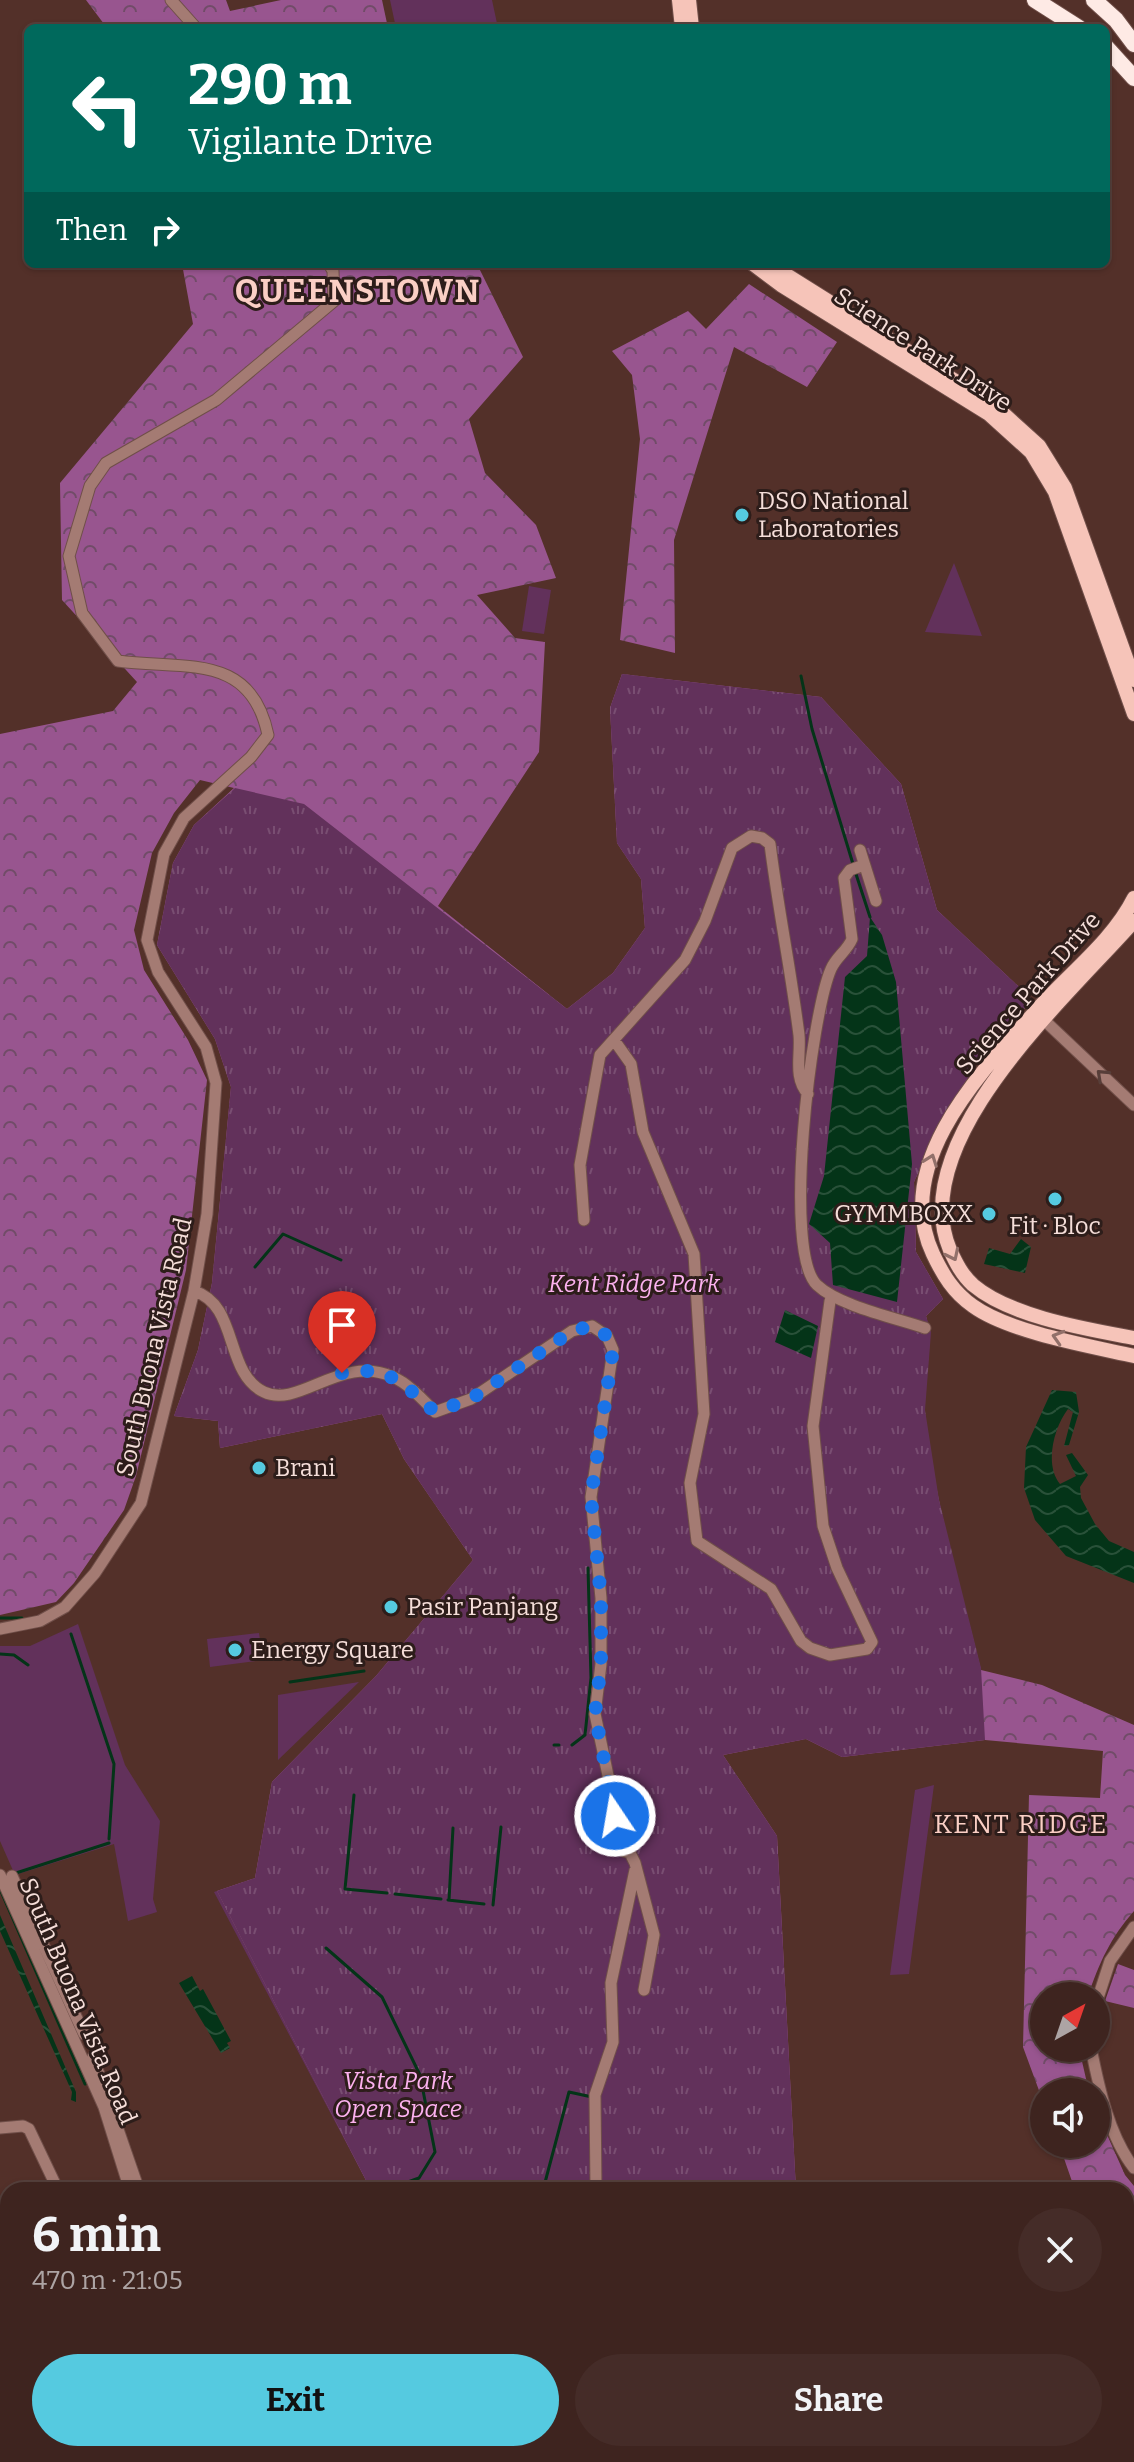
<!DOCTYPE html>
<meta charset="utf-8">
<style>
:root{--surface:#3e241f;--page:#452c28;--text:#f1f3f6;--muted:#ada4a4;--line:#57413d;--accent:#55cae0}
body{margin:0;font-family:Bitter,serif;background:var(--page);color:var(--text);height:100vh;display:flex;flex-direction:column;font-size:30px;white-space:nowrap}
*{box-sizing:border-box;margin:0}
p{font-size:26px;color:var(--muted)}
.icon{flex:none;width:44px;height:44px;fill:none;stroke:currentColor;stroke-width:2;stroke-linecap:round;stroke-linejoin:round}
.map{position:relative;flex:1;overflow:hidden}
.details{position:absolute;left:0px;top:2182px;width:1134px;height:280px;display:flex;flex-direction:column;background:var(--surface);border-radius:24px 24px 0 0;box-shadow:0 2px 6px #0004,0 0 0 2px var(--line)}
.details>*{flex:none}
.banner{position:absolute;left:24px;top:24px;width:1086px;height:244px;border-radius:12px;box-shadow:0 2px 6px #0004,0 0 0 2px var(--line);background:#00695c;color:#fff;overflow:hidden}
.needle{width:52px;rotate:40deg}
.controls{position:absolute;left:1030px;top:1982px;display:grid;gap:16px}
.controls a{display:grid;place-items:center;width:80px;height:80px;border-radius:50%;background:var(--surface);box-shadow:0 2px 6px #0004,0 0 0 2px var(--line);font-size:40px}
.pin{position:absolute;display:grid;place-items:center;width:68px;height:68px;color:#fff;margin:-82px -34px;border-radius:50% 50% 50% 0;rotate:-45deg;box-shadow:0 0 8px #0007}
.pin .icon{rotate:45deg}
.me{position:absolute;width:88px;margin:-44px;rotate:348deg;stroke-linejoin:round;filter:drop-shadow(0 0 6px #0008)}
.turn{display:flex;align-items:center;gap:28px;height:168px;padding:0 32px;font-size:36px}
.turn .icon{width:104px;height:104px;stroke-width:2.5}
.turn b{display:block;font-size:56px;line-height:68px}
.then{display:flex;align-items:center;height:76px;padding:0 32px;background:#0003;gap:16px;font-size:30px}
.round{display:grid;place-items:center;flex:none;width:84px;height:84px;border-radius:42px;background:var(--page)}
.overview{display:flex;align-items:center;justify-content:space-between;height:136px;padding:0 32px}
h1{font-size:48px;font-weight:700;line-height:60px}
.cta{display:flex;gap:16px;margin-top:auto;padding:16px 32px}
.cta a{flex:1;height:92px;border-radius:48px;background:var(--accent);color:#111;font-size:32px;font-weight:700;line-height:92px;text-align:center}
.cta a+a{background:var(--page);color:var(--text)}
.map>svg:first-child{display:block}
.grass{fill:#62315b}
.forest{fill:url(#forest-crowns)}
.park{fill:url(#park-tufts)}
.water{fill:url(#water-waves)}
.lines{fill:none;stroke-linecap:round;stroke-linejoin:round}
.stream{stroke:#043418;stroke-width:3}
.minor-casing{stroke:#704f49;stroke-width:13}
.major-casing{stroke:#704f49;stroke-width:16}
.highway-casing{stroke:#704f49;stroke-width:18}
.minor{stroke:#a47b73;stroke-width:11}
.major{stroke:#f6c4b9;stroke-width:14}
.highway{stroke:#feeae5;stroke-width:16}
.oneway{stroke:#573e39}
.oneway2{stroke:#92706a}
.route{stroke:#1a73e8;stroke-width:14;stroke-dasharray:0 25.2}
.poi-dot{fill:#55cae0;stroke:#2d1d1a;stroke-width:3}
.labels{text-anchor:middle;stroke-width:6;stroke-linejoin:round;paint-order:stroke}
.street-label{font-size:24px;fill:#f5ded9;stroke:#2d1d1a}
.poi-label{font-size:24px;fill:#f5ded9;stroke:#2d1d1a;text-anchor:start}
.park-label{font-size:24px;font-style:italic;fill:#fcb1ef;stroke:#2d1d1a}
.neighbourhood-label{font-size:26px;letter-spacing:2px;fill:#fbcfc5;stroke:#2d1d1a}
.district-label{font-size:32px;font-weight:bold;letter-spacing:2px;fill:#fbcfc5;stroke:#2d1d1a}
</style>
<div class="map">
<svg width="1134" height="2462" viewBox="0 0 1134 2462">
<defs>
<pattern id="forest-crowns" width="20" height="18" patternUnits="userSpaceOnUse" patternTransform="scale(2)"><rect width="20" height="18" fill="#98558f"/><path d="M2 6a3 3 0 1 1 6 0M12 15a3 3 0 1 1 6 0" fill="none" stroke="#714c68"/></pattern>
<pattern id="park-tufts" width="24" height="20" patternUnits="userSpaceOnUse" patternTransform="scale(2)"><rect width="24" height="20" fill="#62315b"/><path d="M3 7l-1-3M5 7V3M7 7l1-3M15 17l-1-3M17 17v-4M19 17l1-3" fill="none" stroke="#794e72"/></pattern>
<pattern id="water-waves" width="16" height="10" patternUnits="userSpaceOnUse" patternTransform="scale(2)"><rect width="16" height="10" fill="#043418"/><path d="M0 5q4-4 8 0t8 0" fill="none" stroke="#295139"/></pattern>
</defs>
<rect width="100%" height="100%" fill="#533029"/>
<path class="grass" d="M390,0H492L498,28H396Z
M954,563L982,636L925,632Z
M529,586L551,590L544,634L522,631Z
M78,1624L125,1765L160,1821L153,1899L157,1912L128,1921L114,1844L15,1875L0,1841V1646H30Z
M259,1633L263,1660L210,1667L207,1639Z
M359,1682L278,1760V1761V1695Z
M934,1785L909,1974L890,1975L915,1790Z
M217,1891L371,2190L214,1892Z"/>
<path class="forest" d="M86,0H226L230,11L281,0H382L388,28H107Z
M182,264H477L523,357L469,419L485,473L536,525L556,578L477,595L515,638L545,642L539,752L438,906L567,1009L613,973L645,928L641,879L617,843L610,708L622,674L821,697L901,784L937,910L1033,1000L993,1039L944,1114L914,1182L916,1252L943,1299L926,1316C935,1348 922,1380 925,1413C934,1500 960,1585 981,1670L1042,1685L1134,1725V1911C1111,1937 1099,1963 1088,1996H1044V2048H1079L1089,2092H1044V2104L1023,2047L1029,1795L1100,1798L1103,1751L985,1740L842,1757L806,1739L723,1755L777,1836L796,2190H371L217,1891L255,1878L272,1782L376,1676L473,1560L404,1459L382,1414L220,1448L218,1421L174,1416L198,1350L212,1283L231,1087L215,1039L157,945L173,863L194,825L234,788L200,780L174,813L152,853L134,930L144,970L188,1040L207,1080L186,1270L136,1476L124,1510L74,1583L56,1602L0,1615V734L113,711L137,682L62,600L60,483L193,324Z
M749,284L837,342L807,387L734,347L674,540L675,653L620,640L640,439L632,375L612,351L688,311L706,329Z
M1118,1964L1134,1970V2008L1105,2001Z
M1096,2110L1125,2175L1134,2186V2353L1126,2330V2190H1075L1059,2144H1096Z"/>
<path class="park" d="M622,674L821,697L901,784L937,910L1033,1000L993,1039L944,1114L914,1182L916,1252L943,1299L926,1316L931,1332L925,1410L939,1500L981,1668L985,1740L842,1757L806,1739L723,1755L777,1836L796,2190H371L217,1891L255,1878L272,1782L376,1676L473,1560L404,1459L382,1414L220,1448L218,1421L174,1416L198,1350L212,1283L231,1087L215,1039L157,945L173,863L194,825L235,788L304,804L567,1009L613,973L645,928L641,879L617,843L610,708Z
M444,2454H727L722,2462H445Z"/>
<path class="water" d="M870,917L882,935L896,982L912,1164L897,1302L833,1285L830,1243L809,1224L824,1176L845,977L867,956Z
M1021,1239L1031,1247L1025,1273L984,1264L989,1248L1010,1254Z
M785,1310L818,1326L811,1358L775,1342Z
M1052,1390L1076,1392L1079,1412L1069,1445L1064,1446L1073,1412L1068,1409C1054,1427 1044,1465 1060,1484L1076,1476L1066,1455L1072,1453L1088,1475L1080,1487L1081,1498L1095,1524L1109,1541L1134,1552V1583L1066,1556L1035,1520L1024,1488L1026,1447Z
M0,1915L76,2092V2102L71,2100L72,2092L0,1931Z
M192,1976L200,1991L203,1989L231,2041L227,2043L230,2048L221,2053L179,1983Z"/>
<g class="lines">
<path class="stream" d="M801,676L812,729L853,864
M855,871L870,917
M255,1267L283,1234L341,1260
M0,1618H22
M71,1634L114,1764L109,1839
M0,1654L14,1655L28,1665
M290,1682L364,1671
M554,1745H559
M572,1745L585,1735L591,1678L588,1568
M354,1795L345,1889L387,1893
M16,1873L109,1843
M0,1889L85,2084
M395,1894L441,1899
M448,1900L484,1904
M449,1900L453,1828
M493,1905L501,1827
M326,1948L382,1997L420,2075L435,2152L419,2178L408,2182
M543,2190L569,2092L592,2097
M1130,2364L1134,2363
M0,2366L8,2384
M447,2454L448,2462
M199,2462L207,2458L209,2462"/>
<g class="minor-casing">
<path id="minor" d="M171,0L196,28
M860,850L876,901
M864,865L850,870L844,878L852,939C847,951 836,957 831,969C811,1015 782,1252 817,1285C839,1306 896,1318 925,1328
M1044,1020L1134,1105
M614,1040L631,1064L643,1132L694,1254L704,1414L690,1483L697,1541L771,1589L801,1641L810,1648L830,1655L867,1649L872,1642L837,1568L823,1526L813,1426L830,1301
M584,1220L580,1165L600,1055L685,960L705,921L732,848L751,836L762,838L770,844C778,908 791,971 799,1035C801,1055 793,1078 808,1094
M194,1291C239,1305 224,1373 264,1392C299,1409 342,1353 393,1377C409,1384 423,1400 435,1412L471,1399L572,1331L592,1326L607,1336L613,1350L591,1497L601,1598V1664L595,1714L624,1851L630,1853L635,1863L654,1935L644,1990
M0,1629L40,1621L65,1607L95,1573L141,1503L194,1291L207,1214L216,1083L206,1047L158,972L147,940L164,854L184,818L251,757L268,735C251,652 185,670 118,661L82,613L69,556L90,486L106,463L216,400L334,301L333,271L329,264
M0,1875L104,2107L130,2190
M12,1876L84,2034
M1096,2004L1110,1961L1134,1927
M1091,2048C1099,2088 1109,2136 1134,2168
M93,2057L139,2190
M0,2128L23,2126L29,2129L58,2190
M596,2190L595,2095L613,2042L611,1983L635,1870
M0,2297L8,2294
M66,2462L69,2454
M179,2462L180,2454"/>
</g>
<g class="major-casing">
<path id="major" d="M679,0L682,28
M689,0L692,28
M753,264L781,285L989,414L1031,452L1055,492L1134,714
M769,264L995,406L1039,446L1065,488L1134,680
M1134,898C1112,942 1067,975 1035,1012C980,1073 891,1165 933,1254C943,1275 953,1292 973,1306C1009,1332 1089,1346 1134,1356
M1134,921C1068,996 904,1141 950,1250C956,1263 962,1275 973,1285C1011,1317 1086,1329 1134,1338"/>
</g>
<g class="highway-casing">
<path id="highway" d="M1035,0L1079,28
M1094,0L1116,20L1134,44
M1106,47L1134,78"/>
</g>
<use href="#minor" class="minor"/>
<use href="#major" class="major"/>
<use href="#highway" class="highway"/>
</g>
<defs><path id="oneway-chevron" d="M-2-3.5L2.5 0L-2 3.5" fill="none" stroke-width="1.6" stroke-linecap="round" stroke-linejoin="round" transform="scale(2)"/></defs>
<use class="oneway" href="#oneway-chevron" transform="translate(1102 1075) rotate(-137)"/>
<g class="oneway2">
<use href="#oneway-chevron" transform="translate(931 1160) rotate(-70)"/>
<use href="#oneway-chevron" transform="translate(953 1255) rotate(64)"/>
<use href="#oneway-chevron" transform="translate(1058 1337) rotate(-163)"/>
</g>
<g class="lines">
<path class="route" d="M342,1373C388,1364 403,1384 435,1412L471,1399L572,1331L592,1326L607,1336L613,1350L591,1497L601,1598V1664L595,1714L615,1816"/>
</g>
<g class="poi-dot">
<circle cx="742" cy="515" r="8"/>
<circle cx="1055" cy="1199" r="8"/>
<circle cx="989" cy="1214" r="8"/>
<circle cx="259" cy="1468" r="8"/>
<circle cx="391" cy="1607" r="8"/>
<circle cx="235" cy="1650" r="8"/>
</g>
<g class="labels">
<g class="street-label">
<text transform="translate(923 349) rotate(33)" y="8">Science Park Drive</text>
<text transform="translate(1028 993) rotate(-49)" y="8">Science Park Drive</text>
<text transform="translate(154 1347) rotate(-77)" y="8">South Buona Vista Road</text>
<text transform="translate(78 2001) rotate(67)" y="8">South Buona Vista Road</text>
</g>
<g class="poi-label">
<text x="758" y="509">DSO National<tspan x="758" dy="28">Laboratories</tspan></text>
<text x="973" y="1222" text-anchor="end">GYMMBOXX</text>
<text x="1055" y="1234" text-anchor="middle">Fit · Bloc</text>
<text x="275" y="1476">Brani</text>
<text x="407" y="1615">Pasir Panjang</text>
<text x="251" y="1658">Energy Square</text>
</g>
<g class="park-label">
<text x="634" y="1292">Kent Ridge Park</text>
<text x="398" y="2089">Vista Park<tspan x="398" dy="28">Open Space</tspan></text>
</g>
<g class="neighbourhood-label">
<text x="1021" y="1833">KENT RIDGE</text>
</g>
<g class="district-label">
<text x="358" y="302">QUEENSTOWN</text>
</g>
</g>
</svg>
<div class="controls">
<a><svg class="needle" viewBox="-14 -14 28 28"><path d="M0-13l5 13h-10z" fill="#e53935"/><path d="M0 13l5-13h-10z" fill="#ada4a4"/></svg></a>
<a><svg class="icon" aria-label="sound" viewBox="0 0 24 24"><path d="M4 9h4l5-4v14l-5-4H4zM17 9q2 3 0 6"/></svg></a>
</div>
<div class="pin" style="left:342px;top:1373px;background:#d93025"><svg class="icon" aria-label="arrive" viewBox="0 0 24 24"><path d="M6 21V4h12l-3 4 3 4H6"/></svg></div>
<svg class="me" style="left:615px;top:1816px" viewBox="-20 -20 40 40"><circle r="17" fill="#1a73e8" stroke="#fff" stroke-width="3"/><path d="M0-11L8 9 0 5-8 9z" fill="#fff"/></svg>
<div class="banner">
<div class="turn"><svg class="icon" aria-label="left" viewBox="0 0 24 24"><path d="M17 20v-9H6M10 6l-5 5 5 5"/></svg><div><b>290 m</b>Vigilante Drive</div></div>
<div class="then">Then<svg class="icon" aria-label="right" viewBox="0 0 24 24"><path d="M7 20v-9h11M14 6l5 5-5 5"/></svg></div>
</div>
<section class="details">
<div class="overview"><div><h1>6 min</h1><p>470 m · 21:05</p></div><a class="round"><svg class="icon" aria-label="close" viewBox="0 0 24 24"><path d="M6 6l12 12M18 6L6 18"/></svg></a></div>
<div class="cta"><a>Exit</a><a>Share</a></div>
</section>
</div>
